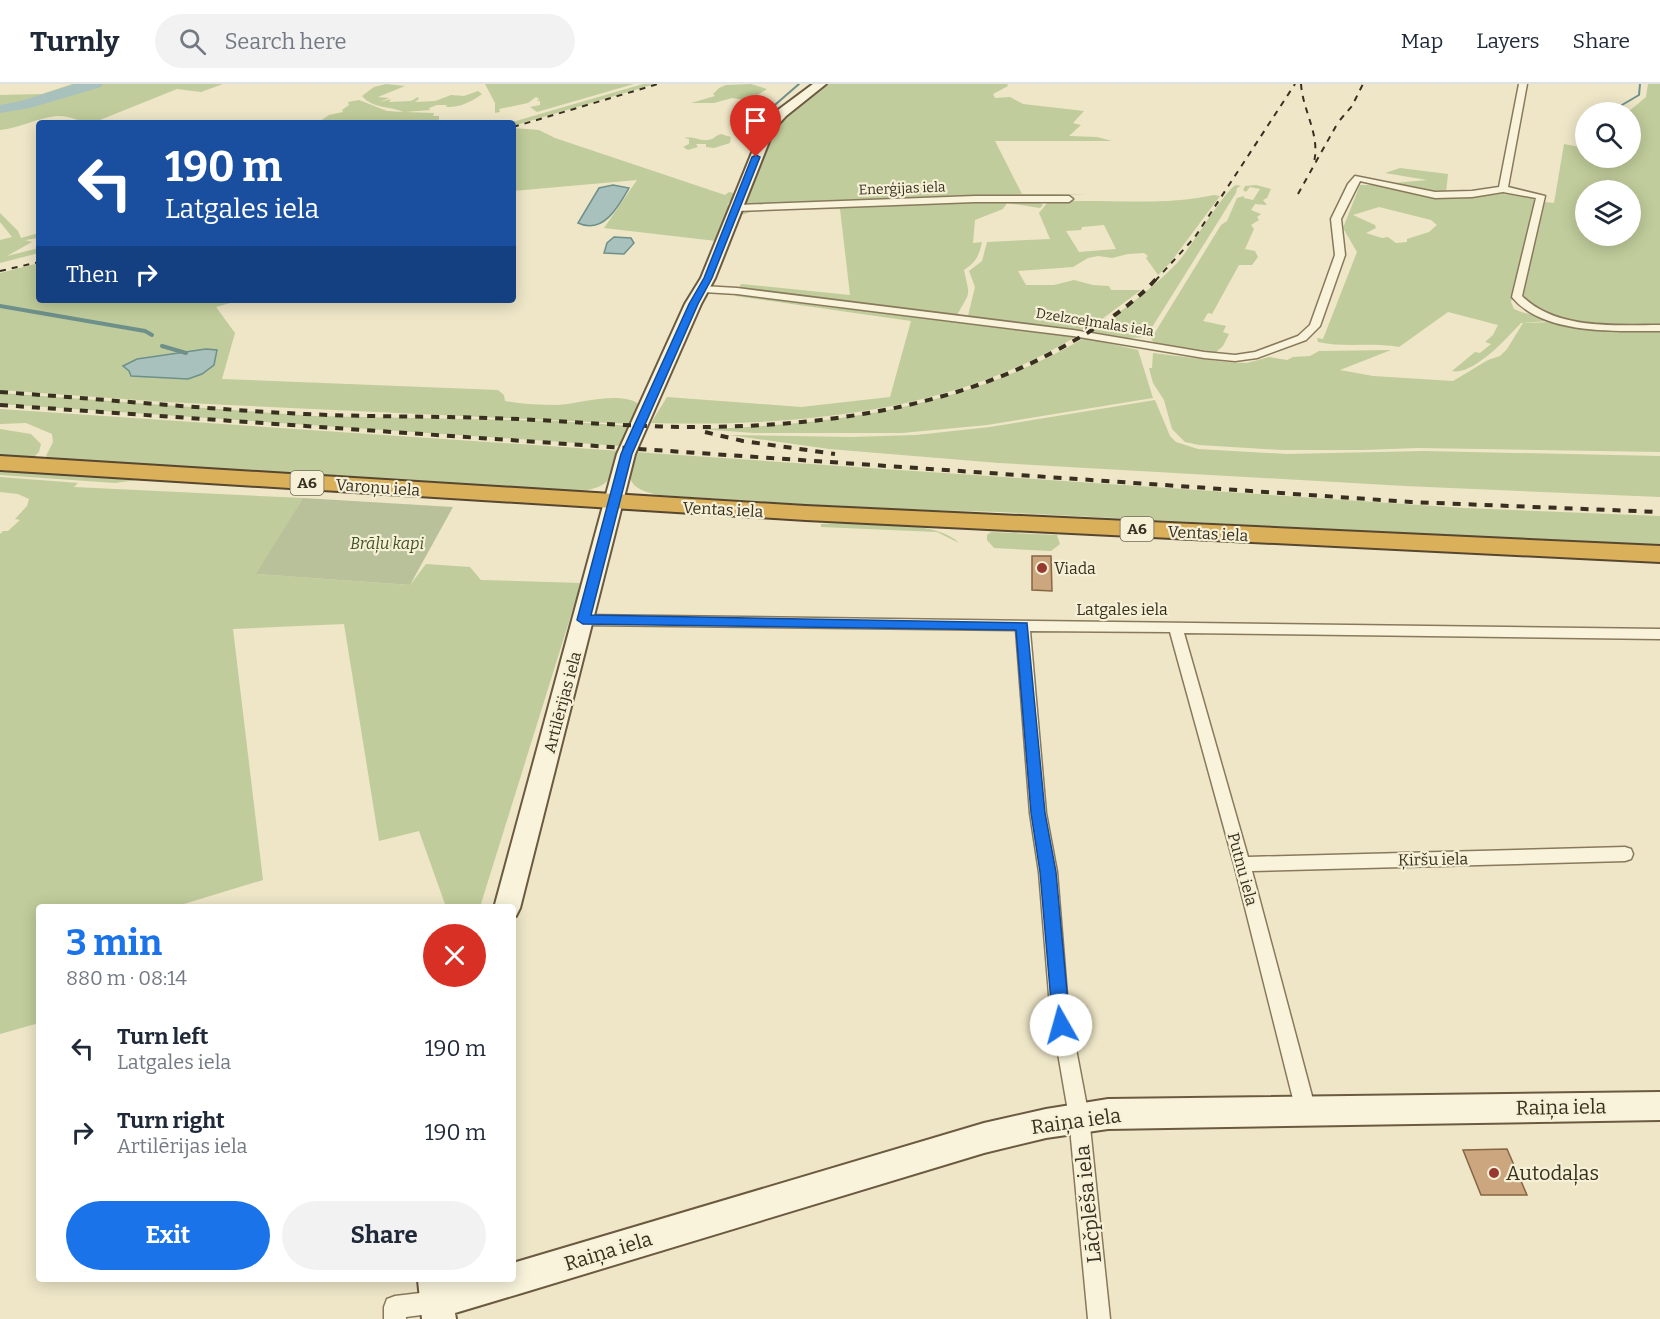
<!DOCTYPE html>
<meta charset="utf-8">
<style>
:root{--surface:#fff;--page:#f2f2f3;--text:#1f2937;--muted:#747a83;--line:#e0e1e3;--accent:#1a73e8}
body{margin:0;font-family:Bitter,serif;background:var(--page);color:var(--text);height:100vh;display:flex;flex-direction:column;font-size:22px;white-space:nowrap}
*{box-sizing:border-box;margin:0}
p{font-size:20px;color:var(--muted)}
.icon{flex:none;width:33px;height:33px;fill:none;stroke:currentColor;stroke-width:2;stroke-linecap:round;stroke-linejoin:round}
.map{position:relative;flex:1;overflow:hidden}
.details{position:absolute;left:36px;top:820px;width:480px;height:378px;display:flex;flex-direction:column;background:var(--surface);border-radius:6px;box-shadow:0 3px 15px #0003}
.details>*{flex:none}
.hud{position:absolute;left:36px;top:36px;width:480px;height:183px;border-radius:6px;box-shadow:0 3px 15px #0003;background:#1a4fa0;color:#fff;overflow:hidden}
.controls{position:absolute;left:1575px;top:18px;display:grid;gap:12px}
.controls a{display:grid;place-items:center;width:66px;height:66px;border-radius:50%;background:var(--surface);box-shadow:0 3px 15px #0003;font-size:30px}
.pin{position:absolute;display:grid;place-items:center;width:51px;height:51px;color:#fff;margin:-62px -26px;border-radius:50% 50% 50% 0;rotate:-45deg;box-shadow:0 0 6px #0007}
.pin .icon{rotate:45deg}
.me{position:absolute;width:66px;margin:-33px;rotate:353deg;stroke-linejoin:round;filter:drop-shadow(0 0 4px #0008)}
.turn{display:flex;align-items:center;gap:21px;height:126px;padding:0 30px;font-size:27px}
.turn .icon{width:78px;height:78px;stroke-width:2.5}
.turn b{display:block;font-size:42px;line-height:51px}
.then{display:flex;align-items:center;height:57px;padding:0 30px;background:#0003;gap:12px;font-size:22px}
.round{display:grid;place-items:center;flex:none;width:63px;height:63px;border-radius:32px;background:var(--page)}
.summary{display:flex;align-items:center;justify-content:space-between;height:102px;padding:0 30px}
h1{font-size:36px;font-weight:700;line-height:45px;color:var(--accent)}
.action{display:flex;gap:12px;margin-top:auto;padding:12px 30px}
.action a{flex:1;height:69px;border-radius:36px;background:var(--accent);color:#fff;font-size:24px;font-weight:700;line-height:69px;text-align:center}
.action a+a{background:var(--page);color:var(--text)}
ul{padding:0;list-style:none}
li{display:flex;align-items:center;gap:18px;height:84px;padding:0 30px}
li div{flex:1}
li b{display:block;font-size:22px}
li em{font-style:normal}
header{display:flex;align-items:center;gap:36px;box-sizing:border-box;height:84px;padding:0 30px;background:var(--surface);border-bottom:2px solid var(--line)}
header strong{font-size:28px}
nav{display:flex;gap:33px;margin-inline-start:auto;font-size:21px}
.search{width:420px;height:54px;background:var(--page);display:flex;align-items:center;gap:15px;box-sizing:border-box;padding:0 21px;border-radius:33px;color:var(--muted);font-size:22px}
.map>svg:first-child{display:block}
.green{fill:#c0cc9b;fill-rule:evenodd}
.cemetery{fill:#b8c199}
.water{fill:#a8c1bd;stroke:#6e908b;stroke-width:1.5}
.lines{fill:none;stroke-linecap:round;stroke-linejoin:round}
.stream-far1{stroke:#6e908b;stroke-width:2}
.stream{stroke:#6e908b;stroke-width:4}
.river{fill:#a8c1bd;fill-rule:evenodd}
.building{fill:#cba67e;stroke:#876643;stroke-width:1.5}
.street-casing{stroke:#89795c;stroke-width:3}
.secondary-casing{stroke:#6b5a40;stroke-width:4}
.highway-casing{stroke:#574730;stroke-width:4}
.street{fill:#f8f3da;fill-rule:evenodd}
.secondary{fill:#f8f3da;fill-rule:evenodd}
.highway{fill:#dab05a;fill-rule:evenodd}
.rail-far1{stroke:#392f20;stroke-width:2;stroke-dasharray:6 6;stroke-linecap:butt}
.rail{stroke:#392f20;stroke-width:4;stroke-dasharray:8 8;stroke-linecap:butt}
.route{fill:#1a73e8;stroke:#114b97;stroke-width:1.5}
.poi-dot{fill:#97392e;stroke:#f5f0d6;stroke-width:2}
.labels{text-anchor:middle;stroke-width:4.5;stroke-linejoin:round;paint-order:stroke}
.far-street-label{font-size:14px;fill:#392f20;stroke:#f5f0d6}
.shield{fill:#f5f0d6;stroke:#716957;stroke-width:1.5}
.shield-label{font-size:15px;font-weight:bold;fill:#392f20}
.street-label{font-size:16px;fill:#392f20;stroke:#f5f0d6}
.park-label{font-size:16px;font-style:italic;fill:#445527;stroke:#f5f0d6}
.poi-label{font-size:16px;fill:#392f20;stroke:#f5f0d6;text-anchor:start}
.near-street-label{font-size:20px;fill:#392f20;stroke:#f5f0d6}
.near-poi-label{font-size:20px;fill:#392f20;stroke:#f5f0d6;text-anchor:start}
</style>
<header>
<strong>Turnly</strong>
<div class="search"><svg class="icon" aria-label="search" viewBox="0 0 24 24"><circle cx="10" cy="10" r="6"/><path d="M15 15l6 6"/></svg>Search here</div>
<nav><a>Map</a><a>Layers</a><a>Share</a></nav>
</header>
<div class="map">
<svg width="1660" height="1235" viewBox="0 0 1660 1235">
<rect width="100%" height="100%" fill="#eee6c7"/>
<path class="green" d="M72,0H223L201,8L177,5L95,38C82,40 71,31 57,32C37,34 20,44 0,46V11L42,10Z
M386,0L405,2L378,13L389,14L380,18L391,15L389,18L411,17L418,13L419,15L415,18L435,17L451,11L464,12L478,7L482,10C471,18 459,24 446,23L447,21H437L429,24L430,26L405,28L434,29L433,32H439V36L431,39L320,37L329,31L343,28L342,26L349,21L348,18L359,16L387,27L403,28C391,22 373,25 362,12L374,3Z
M485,0H634L537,28L530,23L540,21V17H537L539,15L536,13L528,19L499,25L500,28L495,29V19Z
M643,0H655L513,42V39H509Z
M751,0L767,5L756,12L745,13L746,16L732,14L714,19H691L715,12L713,10L719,4L726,1Z
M823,0H1007L1008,2L993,10L995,14L1010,13L1023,20L1084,27L1073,39L1081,41L1069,52L1097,53L1112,57H995L1022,110H1088L744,121L743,119L755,87L760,85L756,83L773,41Z
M1648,0H1660V241C1626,242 1578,242 1546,230C1538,227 1530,220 1522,214L1545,118L1554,119L1564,60L1585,64L1586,74H1630V28H1628L1646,13ZM1586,106H1630V152H1586Z
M513,44L539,46L555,54L725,111L729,108L737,110L727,121L732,120L716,157L604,144L637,96L513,107Z
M721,50L731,53L730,59L714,64L706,63V60H696L698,63L688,66L683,63L689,60V55L684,54C695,52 698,57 708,56C715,55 714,52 721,50Z
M1400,84L1448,90L1446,109L1416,106L1394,99L1427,96L1385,89Z
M1236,101L1241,102L1237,104L1236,109L1146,253L1127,254L1091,248C1122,227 1152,205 1178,178C1191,163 1225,106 1236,101Z
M1256,101L1271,105L1267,114L1263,116L1267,121L1255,120L1251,126L1261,130L1257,133L1259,136L1251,141L1254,145L1245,165L1255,167L1258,173L1252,181H1239L1212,230L1208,229L1203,237L1226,242L1223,248L1229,250L1223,262L1215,269L1155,260L1151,255L1221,141L1227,137L1237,114L1244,112V114L1253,116L1260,105L1250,103L1246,108L1243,106L1245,102Z
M1360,101H1374L1415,110L1458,113L1503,110L1532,114L1535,116V122L1511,218L1514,225C1526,231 1538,230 1549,237L1521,239C1508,253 1473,292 1452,287L1475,268L1480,269L1491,260L1485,258L1493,251L1498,241L1448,228L1399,263C1371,258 1345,264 1318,258L1317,254L1323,255L1357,168L1343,144ZM1379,123L1431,136L1437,141L1429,148L1407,155V158L1396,159L1388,153L1382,154L1366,149L1376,144L1375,141L1353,131Z
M1214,111L1220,112L1170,179L1158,191L1146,174L1148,172L1144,169L1128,170L1112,174L1098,172L1088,174L1073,183L1018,187L1026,201H1054L1074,196L1093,201L1109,202L1111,206H1141L1086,247L968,232L975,203L969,187L982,177L987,158L1050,155L1039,129L1048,118C1104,114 1159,123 1214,111ZM1104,141L1116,165L1079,168L1066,147L1081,146L1082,143Z
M990,116L1039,118L1043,121L1040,124L1007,119L1003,125L975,136L973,159L982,158C979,172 976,178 964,186C970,214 971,206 957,231L739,204L741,200L850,211L840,125L758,126L737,132L742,127L750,125Z
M0,129L18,147L21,154L39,149V155L38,154L25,156L32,158L7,172L39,164V169L0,179V156L12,153L0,138Z
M39,179V216H241L216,223L235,249L222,295L498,306L504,311L505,317C522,320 539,321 557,321C579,320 624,305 641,322L634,340L165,318L0,306V189ZM214,265L209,286L188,295L130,292L129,287L137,275Z
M736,210L1075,253C951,329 794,343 651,339L667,313L801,323L890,313L911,237L735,212Z
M1554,238L1660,246V368L1418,364L1363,366H1281L1199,361L1185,358L1172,345L1164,316L1153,299L1149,284H1152L1153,269L1226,278L1247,279L1269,273L1287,276L1293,273L1310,272L1319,267L1391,266L1340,286L1373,292L1453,297L1488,276L1500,272L1507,265L1523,239Z
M1084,254L1138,266L1153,314L987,341L902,349H754L700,345C835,341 966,323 1084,254Z
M0,309L313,332L556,337L632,342L621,362L0,320Z
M1155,316L1170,352L1176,358L1198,365L1287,370L1424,367L1660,372V413L1405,402L999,379L829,365L729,351L851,353L916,351L990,343Z
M0,325L621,367C612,393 611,403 581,407L51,376L46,372L53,358L52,350L26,339L0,340Z
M0,345L31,350L41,360L39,368L33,374L0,373Z
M634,368L1464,424L1660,432V465L1541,456L999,428L863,424L658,411C627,404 626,395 634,368Z
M0,386L144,395L115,399L0,391Z
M0,393L78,399L74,403L303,414L257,490L410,501L426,480L470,483L481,496L581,499L480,823H446L419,747L379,757L344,540L233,545L263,796L174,823L39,824V939L0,950V450L3,447H8L20,436L15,435L27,422L29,415L18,410L0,408Z
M850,439C879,440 939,438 959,459L937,448L821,443V440Z
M991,448L1057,451L1060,460L1051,467L994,464L987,456V451Z"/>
<path class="cemetery" d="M303,414L453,423L410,501L256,490Z"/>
<path class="water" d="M613,101L629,104C619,122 603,151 578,139L599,104Z
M614,153L631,154L634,159L624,170L604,169L607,159Z
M206,265L217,266L214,281L202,290L188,295L131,292L129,287L123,282L137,275Z"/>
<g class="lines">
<path class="stream-far1" d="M1610,28L1639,11L1640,0
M753,40L799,0"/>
<path class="stream" d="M0,222L145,247L152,251
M162,262L186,269"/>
<path class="river" d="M75,0H103L101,3L30,24L0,29V21L21,17Z"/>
</g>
<path class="building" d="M1032,472H1051L1052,507L1032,506Z
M1507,1065L1527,1111H1481L1463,1066Z"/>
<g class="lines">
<g class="street-casing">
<path id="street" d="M1519,0H1527L1508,103L1545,112L1522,212C1556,246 1616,241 1660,241V247C1615,247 1543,251 1512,213L1536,114L1503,108L1472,113L1435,114L1360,97L1341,135L1345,171L1320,242L1306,256L1257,274L1235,277L1204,274L1073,252L737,210L703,208L698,205L703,202L737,204L1073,246L1204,268L1235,271L1255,268L1298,252L1310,241L1335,171L1331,135L1348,100L1355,92L1435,108L1472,107L1499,103Z
M975,112H1069L1073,115L1069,118H975L736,127L731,124L736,121Z
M583,531L1660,545V555L1184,549L1248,773L1625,763L1631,765L1633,770L1631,775L1625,777L1252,787L1316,1027L1313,1034L1306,1037L1299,1034L1296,1027L1234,780L1170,548L1030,547L1046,729L1057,788L1068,923L1089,1033L1110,1235H1088L1069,1033L1050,923L1039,788L1030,729L1016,546L583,541L576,536Z
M437,1207L445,1210L448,1218L445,1226L437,1229L406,1233V1235H384V1223L387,1215L395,1212Z"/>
</g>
<g class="secondary-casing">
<path id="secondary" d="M813,0H826L786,32L774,45L715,194L701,220L635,370L520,824L516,832L513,833V824H494L617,370L685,220L701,194L762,44L778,26Z
M1660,1008V1036L1108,1045L1046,1054L984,1069L522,1209L455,1229L456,1235H422L418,1196H450L451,1197L513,1196V1179L984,1039L1046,1025L1108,1015Z"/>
</g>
<g class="highway-casing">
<path id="highway" d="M0,372L806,422L1660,462V478L806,436L0,386Z"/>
</g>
<use href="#street" class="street"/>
<use href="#secondary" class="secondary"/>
<use href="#highway" class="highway"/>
<path class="rail-far1" d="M1301,0C1303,29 1322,52 1313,82
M1340,36L1352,22L1363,0
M513,43L658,0
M1298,110L1336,42
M0,187L39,178
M1155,197L1195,153L1295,0"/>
<path class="rail" d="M0,308C102,315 203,325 305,330C367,333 429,332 491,334C558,336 626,343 694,343C818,343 950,325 1059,265C1094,246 1130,224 1156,195
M0,321L1411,418L1660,428
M705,348L743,357L835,370"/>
</g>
<path class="route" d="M756,71L760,73L712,194L698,220L632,370L591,531L1027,539L1045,729L1056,788L1070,941L1067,947L1061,949L1055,947L1053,941L1040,788L1031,729L1016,546L583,540L577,536L621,370L689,220L704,194L752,73Z"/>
<g class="poi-dot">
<circle cx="1042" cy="484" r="6"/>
<circle cx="1494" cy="1089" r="6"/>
</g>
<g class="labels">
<g class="far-street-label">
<text transform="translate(902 104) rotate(-2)" y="5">Enerģijas iela</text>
<text transform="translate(1095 238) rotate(9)" y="5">Dzelzceļmalas iela</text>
</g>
<g class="shield">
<rect x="290.5" y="387" width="33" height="24" rx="4.5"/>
<rect x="1120.5" y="433" width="33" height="24" rx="4.5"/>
</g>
<g class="shield-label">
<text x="307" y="404">A6</text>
<text x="1137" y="450">A6</text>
</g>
<g class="street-label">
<text transform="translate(378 403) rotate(4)" y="6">Varoņu iela</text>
<text transform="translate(723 425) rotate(3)" y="6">Ventas iela</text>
<text transform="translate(1208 449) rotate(3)" y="6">Ventas iela</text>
<text x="1122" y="531">Latgales iela</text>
<text transform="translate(562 618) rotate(-75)" y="6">Artilērijas iela</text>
<text transform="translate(1433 775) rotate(-1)" y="6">Ķiršu iela</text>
<text transform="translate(1243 785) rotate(75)" y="6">Putnu iela</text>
</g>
<g class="park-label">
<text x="387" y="465">Brāļu kapi</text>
</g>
<g class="poi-label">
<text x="1054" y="490">Viada</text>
</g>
<g class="near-street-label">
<text transform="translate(1561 1023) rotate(-1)" y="7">Raiņa iela</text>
<text transform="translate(1076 1037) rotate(-8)" y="7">Raiņa iela</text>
<text transform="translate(1088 1120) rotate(-96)" y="7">Lāčplēša iela</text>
<text transform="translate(608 1167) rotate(-17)" y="7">Raiņa iela</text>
</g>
<g class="near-poi-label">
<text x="1506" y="1096">Autodaļas</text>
</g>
</g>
</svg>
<div class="controls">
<a><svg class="icon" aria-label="search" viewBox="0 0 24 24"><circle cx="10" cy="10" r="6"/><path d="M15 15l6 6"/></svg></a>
<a><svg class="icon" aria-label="layers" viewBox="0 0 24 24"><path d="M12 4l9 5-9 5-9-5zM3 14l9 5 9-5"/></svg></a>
</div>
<div class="pin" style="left:756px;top:73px;background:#d93025"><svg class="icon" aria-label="arrive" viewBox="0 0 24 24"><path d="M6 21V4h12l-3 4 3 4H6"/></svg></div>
<svg class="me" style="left:1061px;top:941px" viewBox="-20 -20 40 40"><circle r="19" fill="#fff"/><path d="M0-13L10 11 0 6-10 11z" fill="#1a73e8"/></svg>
<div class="hud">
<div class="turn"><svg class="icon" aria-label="left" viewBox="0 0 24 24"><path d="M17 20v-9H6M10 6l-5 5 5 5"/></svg><div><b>190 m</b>Latgales iela</div></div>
<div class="then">Then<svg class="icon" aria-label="right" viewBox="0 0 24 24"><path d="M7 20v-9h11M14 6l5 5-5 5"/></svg></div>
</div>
<section class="details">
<div class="summary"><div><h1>3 min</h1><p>880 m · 08:14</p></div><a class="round" style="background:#d93025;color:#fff"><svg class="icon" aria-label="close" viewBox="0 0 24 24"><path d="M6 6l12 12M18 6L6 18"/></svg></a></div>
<ul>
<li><svg class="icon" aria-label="left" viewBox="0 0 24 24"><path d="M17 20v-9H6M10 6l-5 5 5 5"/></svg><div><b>Turn left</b><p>Latgales iela</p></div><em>190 m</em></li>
<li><svg class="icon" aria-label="right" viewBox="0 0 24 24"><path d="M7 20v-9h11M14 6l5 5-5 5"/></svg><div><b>Turn right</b><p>Artilērijas iela</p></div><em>190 m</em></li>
</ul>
<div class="action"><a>Exit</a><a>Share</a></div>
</section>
</div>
